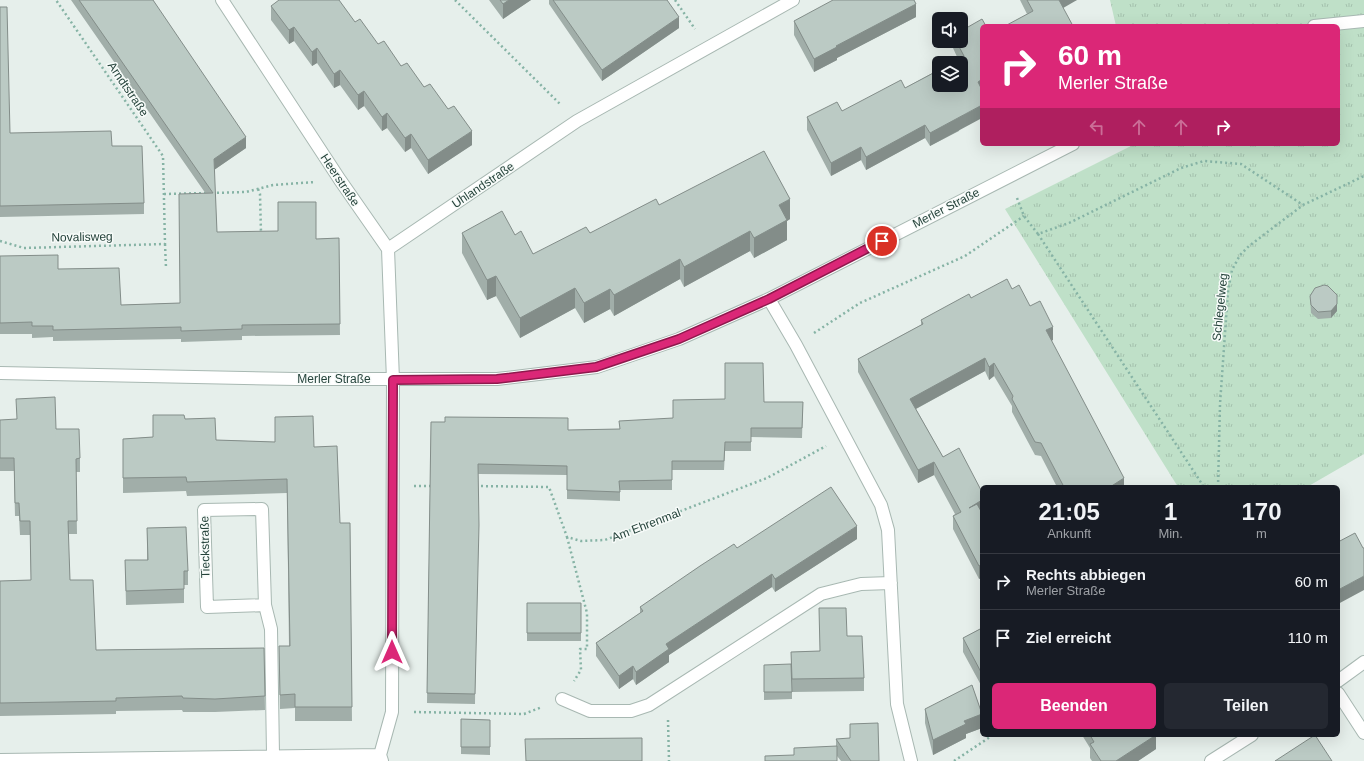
<!DOCTYPE html>
<html lang="de">
<meta charset="utf-8">
<style>
:root{--surface:#171b24;--page:#242831;--text:#f1f3f6;--muted:#9ea1a6;--line:#363941;--accent:#db2777}
body{margin:0;font-family:Arial,sans-serif;background:var(--page);color:var(--text);height:100vh;display:flex;flex-direction:column;font-size:15px;white-space:nowrap}
*{box-sizing:border-box;margin:0}
p{font-size:13px;color:var(--muted)}
.icon{flex:none;width:22px;height:22px;fill:none;stroke:currentColor;stroke-width:2;stroke-linecap:round;stroke-linejoin:round}
.map{position:relative;flex:1;overflow:hidden}
.details{position:absolute;left:980px;top:485px;width:360px;height:252px;display:flex;flex-direction:column;background:var(--surface);border-radius:6px;box-shadow:0 4px 16px #0002}
.details>*{flex:none}
.top-card{position:absolute;left:980px;top:24px;width:360px;height:122px;border-radius:6px;box-shadow:0 4px 16px #0002;background:#db2777;color:#fff;overflow:hidden}
.buttons{position:absolute;left:932px;top:12px;display:grid;gap:8px}
.buttons a{display:grid;place-items:center;width:36px;height:36px;border-radius:6px;background:var(--surface);box-shadow:0 4px 16px #0002;font-size:20px}
.pin{position:absolute;display:grid;place-items:center;width:34px;height:34px;color:#fff;margin:-17px;border:2px solid #fff;border-radius:50%;box-shadow:0 1px 4px #0007}
.me{position:absolute;width:44px;margin:-22px;rotate:0deg;stroke-linejoin:round;filter:drop-shadow(0 0 3px #0008)}
.turn{display:flex;align-items:center;gap:14px;height:84px;padding:0 12px;font-size:18px}
.turn .icon{width:52px;height:52px;stroke-width:2.5}
.turn b{display:block;font-size:28px;line-height:34px}
.lanes{display:flex;align-items:center;height:38px;padding:0 12px;background:#0003;justify-content:center;gap:20px;direction:ltr}
.lanes .off{opacity:.35}
.eta{display:flex;justify-content:space-evenly;align-items:center;height:68px;text-align:center}
.eta b{font-size:24px;font-weight:600;line-height:28px}
.primary-button{display:flex;gap:8px;margin-top:auto;padding:8px 12px}
.primary-button a{flex:1;height:46px;border-radius:6px;background:var(--accent);color:#fff;font-size:16px;font-weight:600;line-height:46px;text-align:center}
.primary-button a+a{background:var(--page);color:var(--text)}
ul{padding:0;list-style:none}
li{display:flex;align-items:center;gap:12px;height:56px;padding:0 12px;border-top:1px solid var(--line)}
li div{flex:1}
li b{display:block;font-size:15px}
li em{font-style:normal}
.map>svg:first-child{display:block}
.park{fill:url(#park-tufts)}
.lines{fill:none;stroke-linecap:round;stroke-linejoin:round}
.street-casing{stroke:#a8b8b2;stroke-width:14}
.path{stroke:#86b3a5;stroke-width:2.5;stroke-dasharray:2 3;stroke-linecap:butt}
.street{stroke:#fff;stroke-width:12}
.wall{fill:#a1aea9}
.shaded-wall{fill:#838d89}
.building{fill:#bbcac4;stroke:#838d89}
.route-casing{stroke:#8e194d;stroke-width:10}
.route{stroke:#db2777;stroke-width:7}
.labels{text-anchor:middle;stroke-width:3;stroke-linejoin:round;paint-order:stroke}
.street-label{font-size:12px;fill:#24423a;stroke:#f7fbf9}
</style>
<div class="map">
<svg width="1364" height="761" viewBox="0 0 1364 761">
<defs>
<pattern id="park-tufts" width="24" height="20" patternUnits="userSpaceOnUse"><rect width="24" height="20" fill="#bfe0c8"/><path d="M3 7l-1-3M5 7V3M7 7l1-3M15 17l-1-3M17 17v-4M19 17l1-3" fill="none" stroke="#a4c1ad"/></pattern>
</defs>
<rect width="100%" height="100%" fill="#e6efeb"/>
<path class="park" d="M1110,0H1364V454L1307,487H1178L1005,209L1135,144H1338V26H1116Z"/>
<g class="lines">
<g class="street-casing">
<path id="street" d="M222,0L340,180L388,249L393,380L392,712L380,755L382,761
M1314,26L1364,21
M388,249L577,121L793,0
M769,299L796,345L881,505L888,530L897,704L911,761
M0,373L296,379H497L597,367L679,339L769,299L1073,144
M265,605L207,607L204,510L262,509L265,605L271,629L273,755
M1338,681L1364,662
M1338,693L1364,733
M562,699L590,711H631L649,705L821,594L861,584L891,583
M0,760L380,755
M1211,761L1252,735"/>
</g>
<path class="path" d="M455,0L561,105
M675,0L695,29
M258,189L260,194L261,233
M212,193L246,192L273,185L315,182
M164,194L207,193
M1017,198L1024,216L1038,234L1069,223L1181,168L1204,161L1241,164L1303,205
M1038,234L1204,487
M0,241L24,248L165,244L163,156L56,0
M165,244L166,268
M814,333L860,303L965,256L1024,216
M414,486H431
M476,486L549,487L567,537L581,541L605,540L767,478L826,446
M1218,487L1220,404L1228,291L1232,270L1240,255L1249,246L1303,205L1364,176
M567,537L587,613V649H580L581,670L574,681
M414,712L524,714L542,707
M668,720L669,761
M954,761L993,735"/>
<use href="#street" class="street"/>
</g>
<path class="wall" d="M71,0H153L246,148L214,170L217,232L316,239L339,238L340,335L242,336V340L181,342V339L53,341V337L32,338V334H0V256L58,269L121,305L180,303L206,194Z
M489,0H531L503,19Z
M549,0H667L679,28L602,81L549,4Z
M1020,0H1077L1027,14Z
M915,1L916,17L837,58V60L814,72L794,35V21Z
M271,6L355,22L378,44L424,87L472,145L428,174L411,148L405,152L387,128L382,131L364,106L358,110L340,85L334,88L317,63L312,66L294,41L289,44L271,20Z
M0,7L10,133L112,146L144,203V214L0,217Z
M986,26L959,131L930,146L925,138L866,170L861,160L831,176L807,130V117L842,111L905,88L958,59L953,48V41H961Z
M659,205L790,219L787,221V240L754,258L750,251L684,287L680,279L614,316L610,309L584,323L575,308L520,338L496,296L487,300L462,253V233L515,235L533,254L590,233Z
M1012,289L1030,306L1053,340L1051,341L1124,487H1057L1041,456L1035,455L1028,442L1012,412V406L994,376L989,380L985,371L916,409L943,457L982,492V577L979,579L953,529V516L955,514L934,475L918,483L858,372V359L921,325V320L971,298Z
M1310,296L1337,311L1331,318L1318,319L1311,313Z
M764,402H803L802,438L751,437V451H725L724,470H672V490H620V501L567,499V475L478,474L475,704L427,703L431,422L568,430L619,429L673,418Z
M275,417L314,447L340,523H350L352,721H295V708L280,709L279,646H289L287,493L187,496L186,491L123,493V439L153,437L185,419L216,440L275,442Z
M0,420L56,429L80,458V472H76L77,534H68L70,580L96,650L264,648L265,710L215,712H183L182,710L116,711V714L0,716V581L31,580L30,535H20L19,516H15L14,471H0Z
M147,528L188,571V585H184V603L126,605L125,560H147Z
M857,539L775,592L772,587L669,655V662L636,685L633,679L619,689L596,656V643L640,613V607L737,548Z
M527,603H581V641H527Z
M982,628V687L963,652V638Z
M847,636L864,678V691L792,692L791,652L819,651Z
M764,673L792,692V699L764,700Z
M925,709L982,713V728L966,734V738L933,755L925,723Z
M461,719L490,720V755L461,754Z
M1082,735H1156V749L1138,761H1092L1090,758V748Z
M836,739L879,761H841L837,756L794,755L836,746Z"/>
<path class="shaded-wall" d="M509,0H531L503,19V4Z
M1058,0H1077L1058,11Z
M916,4V17L837,58V60L814,72V59L836,46Z
M679,17V28L602,81V70Z
M294,27V41L289,44V30Z
M317,48V63L312,66V52Z
M340,70V85L334,88V74Z
M982,79V93L978,82Z
M364,91V106L358,110V95Z
M982,105V118L930,146V133Z
M387,113V128L382,131V117Z
M925,125V138L866,170V157Z
M472,131V145L428,174V160Z
M411,134V148L405,152V138Z
M246,137V148L214,170V159Z
M861,147V160L831,176V163Z
M790,199V219L787,221V240L754,258V238L779,205Z
M750,231V251L684,287V267Z
M680,259V279L614,316V295Z
M496,276V296L487,300V280Z
M575,288V308L520,338V318Z
M610,289V309L584,323V303Z
M1337,295V311L1331,318V311Z
M1053,327V340L1046,343V330Z
M985,358V371L910,412V399Z
M994,363V376L989,380V367Z
M934,462V475L918,483V470Z
M1124,478V487H1110Z
M982,500V513L969,508Z
M857,526V539L775,592V579Z
M982,564V577L979,579V566Z
M772,574V587L669,655V662L636,685V672L666,644Z
M1364,576V590L1338,604V590Z
M633,666V679L619,689V676Z
M982,714V728L966,734V738L933,755V740L964,721Z
M1156,735V749L1138,761H1116Z"/>
<path class="building" d="M79,0H153L246,137L214,159L217,232L278,231V202H316V239L339,238L340,324L242,325V329L181,331V327L53,330V326H32V322L0,323V256L58,255V269L119,268L121,305L180,303L179,194L213,193Z
M279,0H339L355,22L360,19L378,44L384,41L401,66L407,63L424,87L430,84L448,109L454,106L472,131L428,160L411,134L405,138L387,113L382,117L364,91L358,95L340,70L334,74L317,48L312,52L294,27L289,30L271,6Z
M500,0H509L503,4Z
M553,0H667L679,17L602,70Z
M833,0H914L916,4L836,46L837,47L814,59L794,21Z
M1027,0H1059L1073,26H1005L1033,11Z
M0,7H7L10,133L111,131L112,146H142L144,203L0,206Z
M982,19L986,26H982V79L978,82L982,90V105L930,133L925,125L866,157L861,147L831,163L807,117L837,102L842,111L901,80L905,88L939,70V85H961V63H951L964,56L956,41H961V31Z
M764,151L790,199L779,205L787,220L754,238L750,231L684,267L680,259L614,295L610,289L584,303L575,288L520,318L496,276L487,280L462,233L502,211L515,235L521,231L533,254L586,227L590,233L656,199L659,205Z
M1007,279L1012,289L1019,285L1030,306L1040,301L1053,327L1046,330L1124,478L1110,487H1064L1041,443L1035,442L1028,429L1012,399L1013,396L994,363L989,367L985,358L910,399L943,457L959,448L982,492V500L969,508L977,504L982,513V564L979,566L953,516L961,512L934,462L918,470L858,359L923,324L921,320L969,294L971,298Z
M1324,285L1328,286L1337,295V304L1331,311L1318,312L1311,305L1310,296L1315,288Z
M725,363H763L764,402H803L802,428H751V442H725L724,461H672V480L619,481L620,492L567,490V466L478,464L479,525L475,694L427,693L431,422H445V417L568,418V430L620,429L619,421L673,418V400L725,399Z
M55,397L56,429H79L80,458L76,459L77,521H68L70,580H93L96,650L264,648L265,696L215,699L183,698L182,696L116,698V701L0,703V581L31,580L30,521H20L19,503H15L14,458H0V420L17,419L16,399Z
M153,415H184L185,419L215,418L216,440L275,442V417L313,416L314,447L337,446L340,523H350L352,707H295V694L280,695L279,646H290L287,479L187,482L186,477L123,478V439L153,437Z
M831,487L857,526L775,579L772,574L666,644L669,649L636,672L633,666L619,676L596,643L643,611L640,607L700,566L734,544L737,548Z
M186,527L188,571H184V589L126,591L125,560H148L147,528Z
M1355,533L1363,548H1364V576L1338,590V542Z
M527,603H581V633H527Z
M819,608H846L847,636H862L864,678L792,679L791,652L820,651Z
M982,628V674L963,638Z
M791,664L792,692H764V665Z
M972,685L982,714L964,721L966,724L933,740L925,709Z
M461,719L490,720V747H461Z
M878,723L879,761H851L836,739L850,738V724Z
M1090,735H1156L1116,761H1101L1090,744L1094,742Z
M1315,735L1332,761H1275Z
M642,738V761H526L525,739Z
M837,746V761H765V756L794,755V748Z"/>
<g class="lines">
<g class="route-casing">
<path id="route" d="M392,652L393,380L497,379L596,367L679,339L769,299L882,241"/>
</g>
<use href="#route" class="route"/>
</g>
<g class="labels">
<g class="street-label">
<text transform="translate(128 89) rotate(56)" y="4">Arndtstraße</text>
<text transform="translate(340 180) rotate(56)" y="4">Heerstraße</text>
<text transform="translate(483 185) rotate(-34)" y="4">Uhlandstraße</text>
<text transform="translate(946 208) rotate(-27)" y="4">Merler Straße</text>
<text transform="translate(82 237) rotate(-1)" y="4">Novalisweg</text>
<text transform="translate(1220 307) rotate(-84)" y="4">Schlegelweg</text>
<text x="334" y="383">Merler Straße</text>
<text transform="translate(646 525) rotate(-21)" y="4">Am Ehrenmal</text>
<text transform="translate(205 547) rotate(-91)" y="4">Tieckstraße</text>
</g>
</g>
</svg>
<div class="buttons">
<a><svg class="icon" aria-label="sound" viewBox="0 0 24 24"><path d="M4 9h4l5-4v14l-5-4H4zM17 9q2 3 0 6"/></svg></a>
<a><svg class="icon" aria-label="layers" viewBox="0 0 24 24"><path d="M12 4l9 5-9 5-9-5zM3 14l9 5 9-5"/></svg></a>
</div>
<div class="pin" style="left:882px;top:241px;background:#d93025"><svg class="icon" aria-label="arrive" viewBox="0 0 24 24"><path d="M6 21V4h12l-3 4 3 4H6"/></svg></div>
<svg class="me" style="left:392px;top:652px" viewBox="-20 -20 40 40"><path d="M0-17L14 15 0 8-14 15z" fill="#db2777" stroke="#fff" stroke-width="4"/></svg>
<div class="top-card">
<div class="turn"><svg class="icon" aria-label="right" viewBox="0 0 24 24"><path d="M7 20v-9h11M14 6l5 5-5 5"/></svg><div><b>60 m</b>Merler Straße</div></div>
<div class="lanes"><svg class="icon off" aria-label="left" viewBox="0 0 24 24"><path d="M17 20v-9H6M10 6l-5 5 5 5"/></svg><svg class="icon off" aria-label="ahead" viewBox="0 0 24 24"><path d="M12 20V5M6 11l6-6 6 6"/></svg><svg class="icon off" aria-label="ahead" viewBox="0 0 24 24"><path d="M12 20V5M6 11l6-6 6 6"/></svg><svg class="icon" aria-label="right" viewBox="0 0 24 24"><path d="M7 20v-9h11M14 6l5 5-5 5"/></svg></div>
</div>
<section class="details">
<div class="eta">
<div><b>21:05</b><p>Ankunft</p></div>
<div><b>1</b><p>Min.</p></div>
<div><b>170</b><p>m</p></div>
</div>
<ul>
<li><svg class="icon" aria-label="right" viewBox="0 0 24 24"><path d="M7 20v-9h11M14 6l5 5-5 5"/></svg><div><b>Rechts abbiegen</b><p>Merler Straße</p></div><em>60 m</em></li>
<li><svg class="icon" aria-label="arrive" viewBox="0 0 24 24"><path d="M6 21V4h12l-3 4 3 4H6"/></svg><div><b>Ziel erreicht</b></div><em>110 m</em></li>
</ul>
<div class="primary-button"><a>Beenden</a><a>Teilen</a></div>
</section>
</div>
